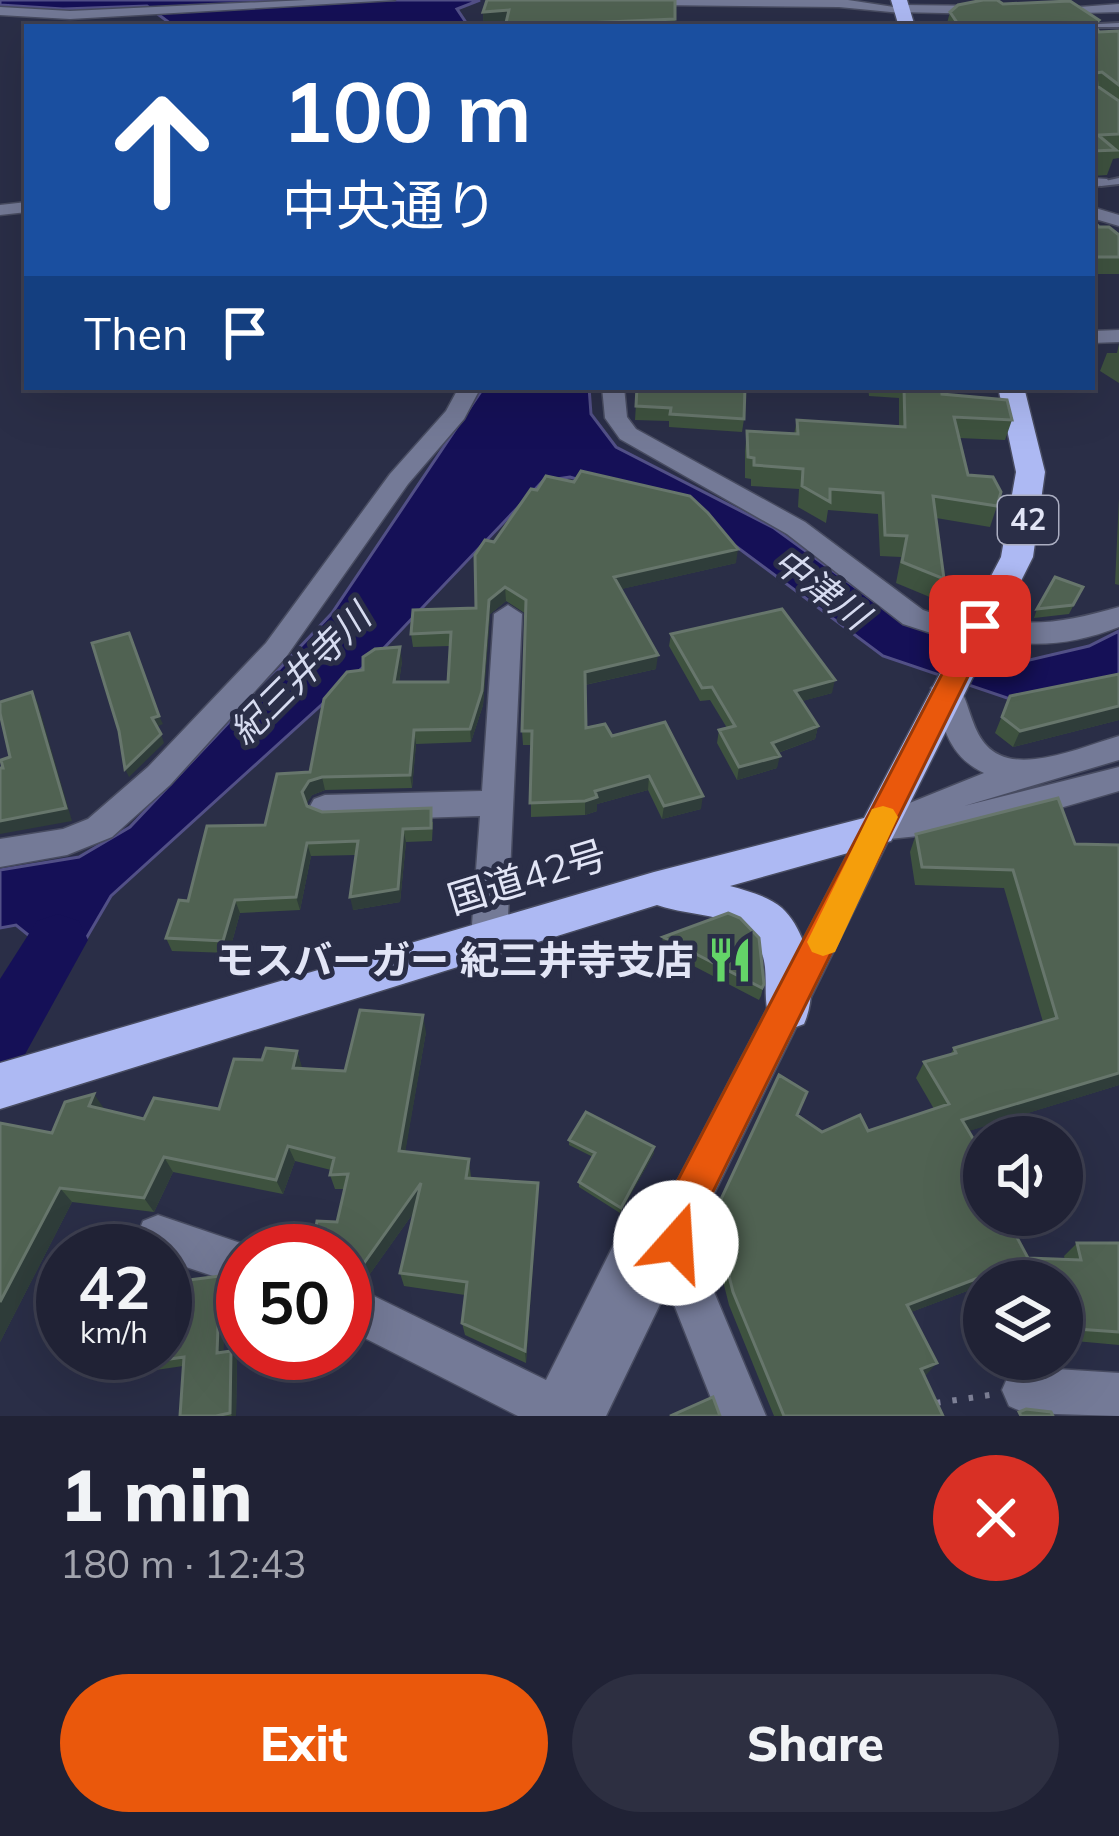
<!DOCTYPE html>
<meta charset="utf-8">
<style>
:root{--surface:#202235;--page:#2d2f41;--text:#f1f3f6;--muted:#a2a4ad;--line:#3d3f50;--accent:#ea580c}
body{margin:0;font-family:Mulish,"Noto Sans JP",sans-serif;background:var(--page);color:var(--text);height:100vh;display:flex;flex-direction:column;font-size:45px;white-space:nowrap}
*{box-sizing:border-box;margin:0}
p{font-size:39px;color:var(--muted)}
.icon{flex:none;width:66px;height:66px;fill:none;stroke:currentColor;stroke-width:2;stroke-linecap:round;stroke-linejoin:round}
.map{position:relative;height:1416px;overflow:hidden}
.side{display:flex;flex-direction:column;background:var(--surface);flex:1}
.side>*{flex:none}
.top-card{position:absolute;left:24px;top:24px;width:1071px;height:366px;border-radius:0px;box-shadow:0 12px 48px #0002,0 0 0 3px var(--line);background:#1a4fa0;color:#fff;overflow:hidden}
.fabs{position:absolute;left:963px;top:1116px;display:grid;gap:24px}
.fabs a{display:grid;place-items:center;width:120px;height:120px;border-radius:50%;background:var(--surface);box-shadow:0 12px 48px #0002,0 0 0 3px var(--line);font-size:60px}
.speed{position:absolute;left:36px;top:1224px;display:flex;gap:24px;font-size:60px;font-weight:700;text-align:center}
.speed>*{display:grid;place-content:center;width:156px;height:156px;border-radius:50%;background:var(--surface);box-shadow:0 12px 48px #0002,0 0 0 3px var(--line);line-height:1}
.speed small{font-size:30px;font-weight:400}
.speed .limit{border:18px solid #d22;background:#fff;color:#111}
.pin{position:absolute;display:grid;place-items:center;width:102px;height:102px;color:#fff;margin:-51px;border-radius:24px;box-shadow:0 6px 18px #0006}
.me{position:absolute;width:132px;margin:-66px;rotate:19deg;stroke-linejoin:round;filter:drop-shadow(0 0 9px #0008)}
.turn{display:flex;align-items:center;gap:42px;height:252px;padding:0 60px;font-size:54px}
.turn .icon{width:156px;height:156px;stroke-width:2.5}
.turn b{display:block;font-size:84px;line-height:102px}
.then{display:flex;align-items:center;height:114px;padding:0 60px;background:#0003;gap:24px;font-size:45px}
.round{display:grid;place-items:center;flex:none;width:126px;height:126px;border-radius:63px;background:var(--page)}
.summary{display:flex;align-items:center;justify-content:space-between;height:204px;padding:0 60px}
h1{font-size:72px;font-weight:800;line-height:90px}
.primary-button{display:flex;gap:24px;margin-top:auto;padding:24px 60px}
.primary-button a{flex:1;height:138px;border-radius:72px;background:var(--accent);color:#fff;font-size:48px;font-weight:800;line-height:138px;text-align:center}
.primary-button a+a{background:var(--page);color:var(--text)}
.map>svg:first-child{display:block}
.water{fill:#151057;stroke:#525087;stroke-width:3}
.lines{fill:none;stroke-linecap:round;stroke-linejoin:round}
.river{fill:#151057;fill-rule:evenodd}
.lane-casing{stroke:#484c61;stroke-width:4}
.street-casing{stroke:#484c61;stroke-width:3}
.secondary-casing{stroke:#484c61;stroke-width:3}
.highway-casing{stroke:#484c61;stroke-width:3}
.path{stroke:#7e8197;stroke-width:6;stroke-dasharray:4.5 12;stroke-linecap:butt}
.lane{fill:#747a97;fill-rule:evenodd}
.street{fill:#747a97;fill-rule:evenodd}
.secondary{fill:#747a97;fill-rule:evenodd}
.highway{fill:#adb9f3;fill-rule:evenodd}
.wall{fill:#3e523f}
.shaded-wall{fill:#2f3d3a}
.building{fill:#506252;stroke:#67766c;stroke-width:3}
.route{fill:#ea580c;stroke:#983908;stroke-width:3}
.slow{fill:#f59e0b}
.labels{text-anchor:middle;stroke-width:10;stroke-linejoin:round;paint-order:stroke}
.shield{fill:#2a2e47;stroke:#abaec2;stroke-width:3}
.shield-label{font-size:30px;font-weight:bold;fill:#e2e5f6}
.water-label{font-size:36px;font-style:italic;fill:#d6dbf0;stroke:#2a2e47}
.near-street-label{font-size:39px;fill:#e2e5f6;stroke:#2a2e47}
.near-poi-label{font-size:39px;font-weight:bold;fill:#e2e5f6;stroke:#2a2e47;text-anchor:end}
</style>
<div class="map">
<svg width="1119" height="1416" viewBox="0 0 1119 1416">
<rect width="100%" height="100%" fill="#2a2e47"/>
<path class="water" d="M0,0H480L457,9L469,27H175L147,6L63,9L0,5Z
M484,387H589L591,414L616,447L774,528L903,622L1017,663L1089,646L1119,631V677L1010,699L883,656L690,512L570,477L543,481L383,649L111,896L52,997L0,999L32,938L16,925L0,928V870L79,857L130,827L332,613Z"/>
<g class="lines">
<path class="river" d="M58,914L79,921L88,940L23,1058L0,1067V979L37,921Z"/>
<g class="lane-casing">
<path id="lane" d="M1119,23V27H1076L1080,25Z
M1119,178V184L1101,186L1096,183Z"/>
</g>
<g class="street-casing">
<path id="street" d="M1119,4V12L1045,14L1039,10Z
M901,5L991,6L997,10L991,14L896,12Z
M1092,178L1107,179L1110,183L1092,188Z
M27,202V212L0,215V205Z
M1092,207L1119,215V226L1092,218Z
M1119,330V342L1092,343V331Z
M459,387H481L464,419L408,484L286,657L170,785L112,837L67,855L0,867V839L63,829L88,819L148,767L266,643L390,474L446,411Z
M602,387H624L627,417L636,429L805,522L923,610L967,625L980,616C1032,629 1069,621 1119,607V627C1076,644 1033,649 988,638L974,647L903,624L787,534L620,439L605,418Z
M508,605L522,614L507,938L502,949L489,953L476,949L471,938L480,816L325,821L314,817L309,808L314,799L325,795L482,791L494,614Z
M158,1215L258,1249L243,1251V1286L165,1260V1251H143L137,1236L143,1221Z
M675,1221L690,1228L697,1243L693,1252L704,1269L697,1284L665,1294L606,1416H518L345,1328V1282L546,1380L620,1232Z
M1025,1367L1119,1373V1416L1025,1413L1009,1406L1002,1390L1009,1374Z"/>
</g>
<g class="secondary-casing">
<path id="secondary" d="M307,0H395L70,19L0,15V7L70,11Z
M568,0H848L907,9L901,13L839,7L574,4Z
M946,677C980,687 958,768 1035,759C1063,756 1092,744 1119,736V760L964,806L1119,767V791L987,829L889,839L701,1220L697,1243L704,1268L766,1416H718L660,1269L653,1243L659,1216L865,821L984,773C946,755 944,724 931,688Z"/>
</g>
<g class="highway-casing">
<path id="highway" d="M891,0H907L915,27H899Z
M998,387H1024L1045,472L1033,557L891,841L730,886C748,891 768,896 782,908C810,934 819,991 804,1024L788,1030L772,1024C763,1005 767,988 765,967C758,910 701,920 657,905L0,1109V1063L654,872L864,818L1001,557L1016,472Z"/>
</g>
<path class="path" d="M936,1403L990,1395"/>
<use href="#lane" class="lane"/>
<use href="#street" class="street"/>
<use href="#secondary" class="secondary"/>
<use href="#highway" class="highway"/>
</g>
<path class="wall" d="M675,0V27H484L483,12Z
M983,0H997L1003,4L1070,1L1099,20L1097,28L1099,32L1119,31V158L1113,159L1107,175L1092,176V27H946L950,12L958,5Z
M1092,219L1099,227L1119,235V274H1092Z
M1119,344V383L1100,371L1107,353H1117Z
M637,387L744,419L742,432L669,427V421L635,420Z
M761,387H812L811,391Z
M868,387H941L942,394L1012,420L1005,440L959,438L968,475L997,506L990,527L936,518L944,579L937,600L896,583L901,557L880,556L878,514L828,510L826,523L798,507L799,489L751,486V479L745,478V451L747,431L794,434L797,420L899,426V398L869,396Z
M1119,498V585L1115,584Z
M494,542L736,563L621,589L656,669L585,685L586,728L612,736L701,809L662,819L648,790L597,804V811L585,815L531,817V745H523L522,731L526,614L506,601L490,614L483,705L471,742L416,744L412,788L325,790L312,795L306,804L322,812L433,822L432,841L406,842L400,902L353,910L356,855L311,856L300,910L240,913L229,953L172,951L166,938L188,901L265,825L310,772L363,670L402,661L399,682H448L450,646L413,647L411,634L476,608Z
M1083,587L1069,614L1034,618L1037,609Z
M671,634L832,693L802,701L818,726L815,739L778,753L777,768L737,780L717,743L719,730L727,728L710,700L700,701L669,646Z
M1119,674V720L1013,747L995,733L1010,696Z
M1058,798L1119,1085L968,1131L984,1215L1028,1258L1065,1260L1064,1256L1077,1243H1119V1345L1075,1341L1065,1350L1062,1349V1281H984V1304L975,1288L911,1312L927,1374L923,1376L943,1416H774L729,1305L715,1249L717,1213L721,1199L798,1115L822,1132L868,1131L934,1109L916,1078L924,1062L950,1055L954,1048L1043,1022L1004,888L915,885L910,852L916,834Z
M663,937L764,984L761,996L759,1000L661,949Z
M426,1032L405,1151L469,1159L471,1178L538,1183L526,1363L465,1335L462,1323L465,1295L404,1286L400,1273L414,1212L362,1285L345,1278V1251L337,1222L344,1189H335L330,1175L331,1170L295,1161L283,1194L173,1172L154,1212L72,1202L0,1342V1123L52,1133L105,1110L144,1119L219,1109L262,1060L297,1051L302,1069L345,1071Z
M569,1140L654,1147V1153L620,1213L579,1187V1182L593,1157L569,1145Z
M220,1276L226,1285L223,1352L231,1351L237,1359L236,1416H180L183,1366L156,1370L149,1362Z"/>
<path class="shaded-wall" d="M509,10V27H484L483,12Z
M738,549L736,563L613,591L614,577Z
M505,587L506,601L490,614L483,705L471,742L470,729L489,600Z
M400,647L402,661L397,696L394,682Z
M658,655L656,669L584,685L585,672Z
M835,680L832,693L792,704L795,691Z
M32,692L38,704L72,821L0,834V821Z
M1119,706V720L1013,747L1020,731Z
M159,716L163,724L156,727L152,718Z
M818,726L815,739L769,756L772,743Z
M414,730L416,744L412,788L410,775Z
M161,734L164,743L129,777L125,769Z
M780,756L777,768L737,780L739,767Z
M649,776L648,790L597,804V811L585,815V801L595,791Z
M322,777L325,790L312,795L305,806L302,792L309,781Z
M703,796L701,809L662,819L664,806Z
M403,829L406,842L400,902L353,910L350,897Z
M307,843L311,856L300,910L296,897Z
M235,900L240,913L229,953L223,941Z
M423,1015L426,1032L403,1165L399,1151Z
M297,1051L302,1067L299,1084L293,1068Z
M1119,1073V1085L953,1136L962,1120Z
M94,1094L105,1110L89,1106Z
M288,1146L295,1161L283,1194L276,1180Z
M654,1147V1153L620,1213L621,1208Z
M164,1157L173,1172L154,1212L144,1198Z
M421,1183L424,1198L362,1285L357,1273Z
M538,1183V1197L526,1363L525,1351Z
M60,1188L72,1202L0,1342V1302Z
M986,1275L975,1288L898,1317L907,1305Z
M220,1276L226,1285L223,1361L217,1353Z
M231,1351L237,1359L236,1416H232L230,1413Z
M937,1363L927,1374L911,1380L921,1369Z"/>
<path class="building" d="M487,0H675V19L586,23L585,27H505L509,10L483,12Z
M983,0H997L1003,4L1070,1L1099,20L1094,24L1099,32L1119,31V85L1102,72L1096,73L1097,86L1119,101V134L1098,135L1116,150L1092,151V27H960L950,12L958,5Z
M1092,219L1099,227H1109L1119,235V257H1092Z
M637,387H745L744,419L670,414L671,408L636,406Z
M904,387H941L942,394L1007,400L1012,420L954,417L968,475L993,477L1001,492L997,506L933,496L944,579L902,562L907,536L885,535L883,493L830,489V502L802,486L803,469L754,465V458L748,457L747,431L798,434L797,420L905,427Z
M581,471L690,496L708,513L738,549L614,577L658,655L585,672L586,728L605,724L612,736L665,722L703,796L664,806L649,776L595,791L597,797L585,801L530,803L532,731H522L526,600L505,587L489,600L482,691L470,729L414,730L410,775L322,777L309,781L302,792L307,806L322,812L431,808V828L403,829L398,889L350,897L358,841L307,843L296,897L235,900L223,941L166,938L179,900L188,901L207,826L265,825L277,774L310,772L324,699L347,672L363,670V657L375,649L400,647L394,682H448L451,632L411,634L413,610L476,608L475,555L485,540L494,542L531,489L537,490L546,476L574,482Z
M1055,577L1083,587L1073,605L1037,609Z
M782,609L835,680L795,691L818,726L772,743L780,756L739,767L719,730L735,726L712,687L702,688L671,634Z
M129,633L159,716L152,718L161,734L125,769L119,731L92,643Z
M1119,674V706L1020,731L1002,717L1010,696Z
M32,692L66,808L0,821V768H3L1,760L10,757L0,713V702Z
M1058,798L1075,844L1119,845V1073L962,1120L984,1157V1215H1005L1028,1258L1081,1260L1077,1243H1119V1332L1076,1329L1079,1338L1062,1337V1281H989L986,1275L907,1305L937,1363L921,1369L943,1416H784L733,1292L719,1236L721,1199L779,1075L807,1092L797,1115L822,1132L860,1115L868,1131L949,1104L924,1062L956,1053L954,1048L1057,1018L1013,870L922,867L916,834Z
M728,913L740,918L759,938L764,984L762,988L663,937Z
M360,1010L423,1015L399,1151L469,1159L466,1178L538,1183L525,1351L462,1323L467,1282L400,1273L421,1183L357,1273L345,1267V1251H312L317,1221L337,1222L348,1174L330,1175L334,1158L288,1146L276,1180L164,1157L144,1198L60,1188L0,1302V1123L52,1133L65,1102L94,1094L89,1106L144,1119L154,1098L219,1109L234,1059L262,1060L266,1048L297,1051L293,1068L345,1071Z
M586,1112L654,1147L621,1208L579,1182L595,1153L569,1140Z
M220,1276L217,1353L231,1351L230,1413L216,1416H180L184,1357L149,1362V1353H165V1283Z
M713,1397L720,1416H670Z
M1026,1409L1051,1412L1053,1416H1021L1019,1412Z"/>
<path class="route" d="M980,618L993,626L699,1220L689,1257L676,1263L662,1257L656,1243L666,1203L967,626Z"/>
<path class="slow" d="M883,806L893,809L898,817L835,952L823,956L812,952L807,942L812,932L872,809Z"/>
<defs>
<g id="restaurant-bare" transform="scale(3.6)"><path d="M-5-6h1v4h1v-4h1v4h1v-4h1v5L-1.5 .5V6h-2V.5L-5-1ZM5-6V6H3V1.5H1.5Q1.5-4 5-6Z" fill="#64d468" stroke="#2a2e47" stroke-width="2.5" paint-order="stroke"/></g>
</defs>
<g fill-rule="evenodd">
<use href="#restaurant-bare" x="730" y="960"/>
</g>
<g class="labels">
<rect class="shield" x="998" y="496" width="60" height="48" rx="9"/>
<g class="shield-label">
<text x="1028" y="530">42</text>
</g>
<g class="water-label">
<text transform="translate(821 588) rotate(37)" y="13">中津川</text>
<text transform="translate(300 674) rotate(-45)" y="13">紀三井寺川</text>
</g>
<g class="near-street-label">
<text transform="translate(527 877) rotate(-17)" y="14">国道42号</text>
</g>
<g class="near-poi-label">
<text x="694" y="974">モスバーガー 紀三井寺支店</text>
</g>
</g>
</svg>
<div class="fabs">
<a><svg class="icon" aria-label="sound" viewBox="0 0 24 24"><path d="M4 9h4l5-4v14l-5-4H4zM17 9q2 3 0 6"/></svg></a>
<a><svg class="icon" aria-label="layers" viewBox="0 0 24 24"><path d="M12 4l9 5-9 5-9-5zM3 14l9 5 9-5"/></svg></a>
</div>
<div class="speed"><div>42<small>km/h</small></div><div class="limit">50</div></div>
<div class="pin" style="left:980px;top:626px;background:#d93025"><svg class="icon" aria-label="arrive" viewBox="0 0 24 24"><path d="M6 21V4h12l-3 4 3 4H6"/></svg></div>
<svg class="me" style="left:676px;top:1243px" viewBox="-20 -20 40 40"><circle r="19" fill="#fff"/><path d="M0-13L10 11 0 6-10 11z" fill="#ea580c"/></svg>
<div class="top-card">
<div class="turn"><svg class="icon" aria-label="ahead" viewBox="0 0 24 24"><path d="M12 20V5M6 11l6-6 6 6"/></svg><div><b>100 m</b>中央通り</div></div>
<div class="then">Then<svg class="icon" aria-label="arrive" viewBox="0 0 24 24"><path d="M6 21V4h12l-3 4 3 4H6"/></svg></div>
</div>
</div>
<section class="side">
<div class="summary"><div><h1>1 min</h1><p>180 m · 12:43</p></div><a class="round" style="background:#d93025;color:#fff"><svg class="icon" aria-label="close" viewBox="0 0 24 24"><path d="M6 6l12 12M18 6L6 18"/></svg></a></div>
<div class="primary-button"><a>Exit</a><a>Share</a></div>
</section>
